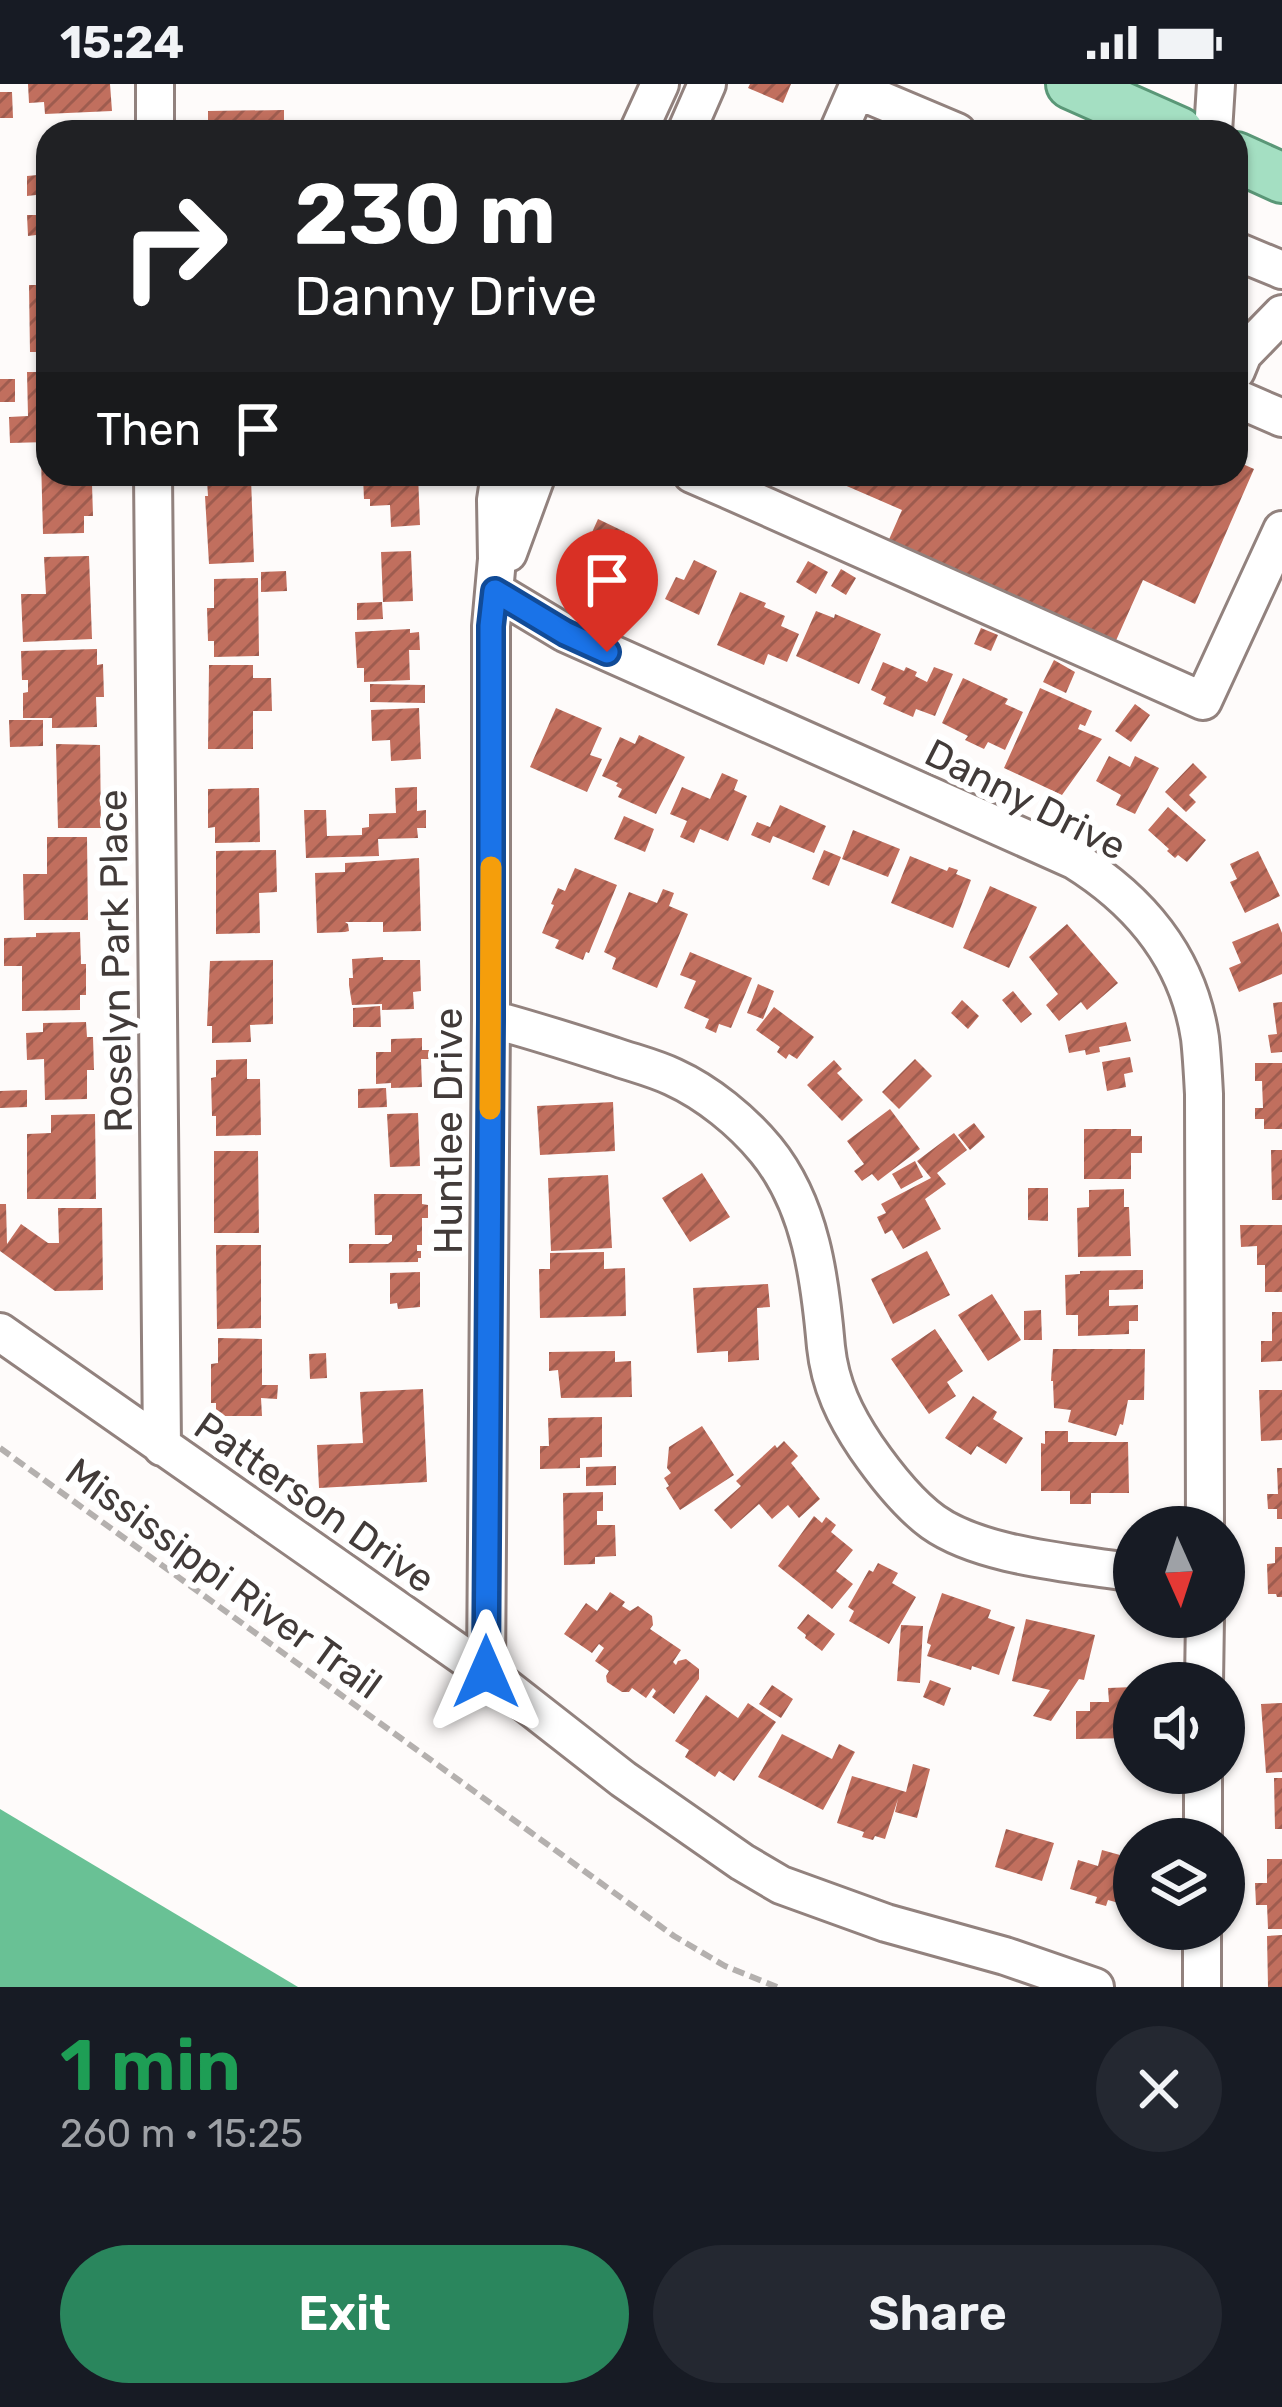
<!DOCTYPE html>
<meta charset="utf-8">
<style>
:root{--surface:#171b24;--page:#242831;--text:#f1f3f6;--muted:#9ea1a6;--accent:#2a865d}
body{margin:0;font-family:Rubik,sans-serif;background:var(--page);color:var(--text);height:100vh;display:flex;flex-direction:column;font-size:45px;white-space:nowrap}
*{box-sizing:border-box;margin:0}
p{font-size:39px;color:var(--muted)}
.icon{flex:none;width:66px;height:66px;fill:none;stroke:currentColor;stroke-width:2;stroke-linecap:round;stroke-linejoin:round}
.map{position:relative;height:1903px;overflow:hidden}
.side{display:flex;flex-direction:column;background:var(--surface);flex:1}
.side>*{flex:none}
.guide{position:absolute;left:36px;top:36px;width:1212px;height:366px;border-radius:36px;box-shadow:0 3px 9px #0004;background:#202124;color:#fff;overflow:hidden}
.needle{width:78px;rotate:177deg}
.tools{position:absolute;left:1113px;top:1422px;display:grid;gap:24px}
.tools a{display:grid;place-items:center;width:132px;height:132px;border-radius:50%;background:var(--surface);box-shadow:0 3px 9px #0004;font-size:60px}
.pin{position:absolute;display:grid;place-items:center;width:102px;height:102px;color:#fff;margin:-123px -51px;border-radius:50% 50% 50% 0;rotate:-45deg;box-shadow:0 0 12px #0007}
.pin .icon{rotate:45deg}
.me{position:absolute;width:132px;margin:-66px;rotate:0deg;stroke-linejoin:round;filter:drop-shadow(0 0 9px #0008)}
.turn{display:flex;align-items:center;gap:42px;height:252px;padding:0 60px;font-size:54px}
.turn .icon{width:156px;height:156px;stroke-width:2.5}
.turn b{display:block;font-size:84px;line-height:102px}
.then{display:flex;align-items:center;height:114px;padding:0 60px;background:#0003;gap:24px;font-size:45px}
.round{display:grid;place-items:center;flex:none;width:126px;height:126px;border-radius:63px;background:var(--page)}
.overview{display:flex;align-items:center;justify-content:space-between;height:204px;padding:0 60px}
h1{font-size:72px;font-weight:600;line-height:90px;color:#1e9e55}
.action{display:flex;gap:24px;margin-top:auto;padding:24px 60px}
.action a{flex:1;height:138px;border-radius:72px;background:var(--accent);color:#fff;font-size:48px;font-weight:600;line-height:138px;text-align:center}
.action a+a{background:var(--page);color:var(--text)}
.status{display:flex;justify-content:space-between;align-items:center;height:84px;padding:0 60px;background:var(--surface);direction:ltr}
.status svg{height:33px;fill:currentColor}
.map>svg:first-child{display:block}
.water{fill:#69c195}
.building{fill:url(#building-hatch)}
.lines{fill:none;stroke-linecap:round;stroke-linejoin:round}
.minor-casing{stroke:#92827e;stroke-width:42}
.major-casing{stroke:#5a9777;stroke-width:54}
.path{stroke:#b4b0ae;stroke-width:6;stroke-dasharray:12 6;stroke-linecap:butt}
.minor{stroke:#fff;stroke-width:36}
.major{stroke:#a4dfc2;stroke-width:48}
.route-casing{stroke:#114b97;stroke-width:30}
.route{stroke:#1a73e8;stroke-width:21}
.slow{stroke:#f59e0b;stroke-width:21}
.labels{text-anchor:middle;stroke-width:12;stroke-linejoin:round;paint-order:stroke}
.street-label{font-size:39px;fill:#423b39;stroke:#fff}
</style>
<div class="status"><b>15:24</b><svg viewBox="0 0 49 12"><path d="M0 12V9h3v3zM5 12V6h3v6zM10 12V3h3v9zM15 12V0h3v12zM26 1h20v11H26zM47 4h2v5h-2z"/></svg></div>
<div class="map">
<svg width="1282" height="1903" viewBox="0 0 1282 1903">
<defs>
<pattern id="building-hatch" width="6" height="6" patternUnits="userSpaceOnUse" patternTransform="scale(3)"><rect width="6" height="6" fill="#c16f5e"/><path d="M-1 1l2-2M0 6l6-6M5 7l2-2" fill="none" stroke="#9e5c4f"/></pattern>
</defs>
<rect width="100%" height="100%" fill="#fefbfa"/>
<path class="water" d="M0,1725L298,1903H0Z"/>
<path class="building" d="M28,0H110L112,27L45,30L44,18L29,19Z
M750,0H791L783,19L748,4Z
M0,8H12L13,34H0Z
M284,26V48H199V42H208V27Z
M48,90V168H36V151L28,152L27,131H36V111L27,112V92Z
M29,201H48V268H30Z
M27,288H48V358L10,359L9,333L28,332Z
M0,295H15V318H0Z
M48,373V390H77V400H92L93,432H84V449L43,450L41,374Z
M1236,377L1254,385L1195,520L1143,496L1114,561L887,460L902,426L819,390H1236Z
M418,390L420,441L391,443L390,421L370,422V415H364L363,393Z
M251,394L254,478L209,480L205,412H208L207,396Z
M598,435L625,448L613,474L630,482L620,505L576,484Z
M411,467L413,517L383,518L381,468Z
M89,472L92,555L23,558L21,510H46L44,473Z
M694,476L717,487L699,531L665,515L676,493L684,496Z
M808,477L828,488L816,510L796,498Z
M841,485L856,494L846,511L831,502Z
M286,487L287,507L261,508V488Z
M258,494L259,572L214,573V557H208L207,524H214V495Z
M740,508L766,519L764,523L785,532L781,542L799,550L787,578L768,570L764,581L717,561Z
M382,518L383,535L357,536V519Z
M816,527L834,534L835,530L881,550L859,600L796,572Z
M981,544L998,551L991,567L974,560Z
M410,545V549L419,548L420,566H409L410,596L364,598V584H357L355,548Z
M97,565V581L103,580L104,613H96L97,643L52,644V634H23V609L28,608V596H22L21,567Z
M1054,576L1075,588L1066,609L1043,598Z
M883,578L904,587L906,583L917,588L915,592L927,598L934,583L953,590L935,632L916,625L913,633L883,620L886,613L871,606Z
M209,581H253V594H271L272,627H253V665H208Z
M963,594L1008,615L1005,620L1023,628L1005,666L988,658L984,665L965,656L968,652L942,639Z
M370,600L425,601V619L370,618Z
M1040,604L1092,627L1085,642L1080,640L1078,645L1102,655L1062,711L1004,684Z
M1135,620L1150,631L1131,658L1115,647Z
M419,624L421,675L391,677L390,656L372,657L371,626Z
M556,624L602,644L590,671L602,675L587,708L530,683Z
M9,636H43V662L10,663Z
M639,651L685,673L656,730L618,713L622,705L616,702L618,699L602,692L620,653L635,660Z
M56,660L100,661L101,744H58Z
M1109,672L1130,683L1135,672L1159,684L1135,730L1116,721L1121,711L1096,697Z
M1193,679L1207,693L1189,711L1196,718L1186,728L1165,708Z
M722,689L738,696L734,706L747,712L728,757L700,745L694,759L680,753L687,737L670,730L682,703L710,715Z
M417,703V727L426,726V744H417L418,754L378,755L379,772L306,774L304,726H326L327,752L362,751V744L369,743V730L396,729L395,704Z
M259,704L260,758L215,759V743L208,744V705Z
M780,721L826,742L814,769L773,752L770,759L751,751L757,738L770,743Z
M1168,723L1206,756L1187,778L1178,771L1175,774L1167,767L1169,765L1148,746Z
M624,732L654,745L645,768L614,755Z
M853,746L900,765L888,793L842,775Z
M47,753H87L88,836H24L23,790H47Z
M276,766L277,808L259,809L260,849L216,850V767Z
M824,766L841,773L829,802L812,795Z
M1258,767L1280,812L1245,829L1230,798L1237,795L1230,780Z
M910,772L947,787L949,783L958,786L956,790L971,796L953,844L891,819Z
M419,774L421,847L383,848V838H345L348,840L349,847L345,848L317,849L315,789L345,788V779Z
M575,784L617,801L589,869L586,868L583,876L555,864L559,856L542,849L554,821L551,820L558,804L565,807Z
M990,802L1037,823L1009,884L963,864Z
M663,805L674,809L669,822L688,830L657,904L612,885L616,874L604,868L629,808L657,819Z
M1278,839L1282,849V890L1239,908L1229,884L1241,879L1232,858Z
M1067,840L1118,899L1087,926L1081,918L1059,937L1046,921L1058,910L1029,873Z
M80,848L81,880H86V911H80V926L22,927V882H4V854L36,853V849Z
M690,868L752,894L731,944L719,940L716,949L705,944L709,935L684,924L696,897L680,891Z
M383,873V876H420L421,907L413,908L414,925L382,926V920L352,921L349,901V894H353L352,875Z
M273,876V940L250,941L251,958L212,959V942H207L210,877Z
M758,900L774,907L763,935L747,929Z
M1013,907L1032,930L1021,939L1002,916Z
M962,916L979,932L968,945L951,929Z
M1282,918V968L1271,969L1268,951L1277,950L1273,919Z
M380,922L381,943H353V924Z
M774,923L814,953L797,975L789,970L786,975L777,968L780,963L756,946Z
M86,938L87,953H93L94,986H87V1015L45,1016L44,975L27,976L26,949L43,948V939Z
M1126,938L1131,957L1099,963L1100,968L1086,971L1085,966L1069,969L1065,951Z
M422,954V966H429V975H421L422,1003L391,1004V999L376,1000V968H391V955Z
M1130,973L1133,988L1124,990L1126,1003L1107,1007L1102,978Z
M247,975V995H260L261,1051L216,1052V1032H212L211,994L216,993V976Z
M915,975L932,992L899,1025L882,1008Z
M834,976L842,985L837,989L863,1016L842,1037L807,1001Z
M1255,979H1282V1045H1264V1035H1255V1024H1263L1262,997H1255Z
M386,1004L387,1023L358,1024V1005Z
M27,1006V1023L0,1024V1007Z
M613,1018L615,1067L540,1071L537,1022Z
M890,1025L920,1065L878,1097L872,1090L862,1097L854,1087L864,1080L847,1057Z
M418,1029L420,1082L390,1083L387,1030Z
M95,1030L96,1115H27V1050L51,1049V1031Z
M974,1039L985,1053L970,1066L958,1051Z
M1084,1045H1131V1052H1142V1069H1131V1095H1084Z
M954,1049L967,1066L937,1089L946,1100L925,1115L941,1145L903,1165L892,1146L885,1150L877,1133L886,1129L881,1120L931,1094L917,1077Z
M1271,1066H1282V1116H1272Z
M214,1067H258L259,1149H214Z
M915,1077L923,1093L901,1105L892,1090Z
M702,1089L730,1133L690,1158L662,1114Z
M608,1091L612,1164L551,1167L548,1094Z
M1028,1104H1048V1137L1028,1136Z
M1124,1105V1123H1129L1131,1172L1078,1173L1077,1124L1089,1123V1106Z
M374,1110H422V1120L428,1121V1134H422V1161H417V1167H421V1174H418V1178L349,1179V1160H388L392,1157V1151H375Z
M0,1120H6L7,1160L21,1140L48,1159H59L58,1124H102L103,1206L55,1207L0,1167Z
M1240,1141H1282V1208H1265V1181H1257V1162L1241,1163Z
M216,1161H261V1244L217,1245Z
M927,1167L950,1211L893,1240L871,1195Z
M604,1168V1185L625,1184L626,1232L540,1234L539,1185H550V1169Z
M1143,1186V1205L1109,1206V1222L1138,1221V1237H1129V1250L1078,1252V1231H1066L1065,1191L1080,1190V1187Z
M420,1188V1223L398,1225L397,1219L390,1220V1189Z
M768,1200L770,1223L757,1224L759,1276L728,1278V1267L697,1269L693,1204Z
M992,1210L1021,1256L988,1277L958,1231Z
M1041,1226L1042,1256H1024V1227Z
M1272,1228H1282V1277L1261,1278V1257H1272Z
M935,1245L963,1287L947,1298L956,1312L929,1330L891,1275Z
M218,1254L262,1255V1301H278L277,1315L261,1314L262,1332H216V1319H211V1280L218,1279Z
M1053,1265H1145L1144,1316H1128L1123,1341L1120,1340L1116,1352L1068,1338L1071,1326L1054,1324L1053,1297H1051Z
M615,1267V1278L631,1277L632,1313L561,1314L558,1286L549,1287V1268Z
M326,1269L327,1294L310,1295L309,1270Z
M423,1305L427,1398L319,1404L317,1361L363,1359L360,1308Z
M1259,1306H1282V1356L1261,1357Z
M973,1312L997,1328L993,1335L1023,1354L1006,1380L977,1362L971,1371L945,1354Z
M602,1333V1373L580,1374V1384L540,1385V1362H549L548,1334Z
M702,1342L734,1391L680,1426L666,1404L669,1402L664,1394L671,1389L667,1384L669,1363Z
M1045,1347H1068V1358H1128L1129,1409H1091V1420H1070V1407H1041V1359L1045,1360Z
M784,1357L798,1372L791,1379L820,1415L799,1434L788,1421L772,1435L759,1420L731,1445L714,1426L741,1402L736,1397L775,1361L777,1364Z
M616,1382V1401L586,1402V1383Z
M1277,1384H1282V1435H1277V1425H1268L1267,1410H1278Z
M603,1408V1427H597V1441H615L616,1472L595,1473V1480L564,1481L563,1409Z
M814,1432L822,1439L826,1433L836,1441L831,1448L853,1466L836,1487L853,1500L832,1525L778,1482Z
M1275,1463H1282V1513H1277L1276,1510H1268L1267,1480L1275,1479Z
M878,1479L898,1489L892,1499L916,1513L889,1560L849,1537L854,1527L848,1523L869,1486L873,1488Z
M610,1508L625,1518L622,1522L630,1527L638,1522L652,1532L653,1541L650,1545L681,1566L673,1578L676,1581L678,1577L686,1575L699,1585V1595L674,1630L652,1613L656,1607L653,1604L646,1614L632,1604L629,1608H622L607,1598L606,1592L609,1587L595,1577L604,1564L599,1560L592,1569L564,1550L586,1519L597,1527Z
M942,1509L991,1526L988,1534L1015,1543L999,1591L972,1582L971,1586L927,1572L931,1561L927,1559L929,1547Z
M808,1530L835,1550L822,1567L805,1554L806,1551L797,1544Z
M1026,1535L1095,1551L1084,1596L1079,1595L1051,1637L1033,1632L1050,1606L1012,1597Z
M901,1541L923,1542L920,1599L897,1597Z
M930,1596L951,1604L944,1622L923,1613Z
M772,1601L793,1615L781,1634L759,1620Z
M1134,1603V1654L1076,1655V1627H1090V1618H1109L1108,1604Z
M706,1611L738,1634L748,1619L776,1638L734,1697L719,1687L715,1693L685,1673L689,1666L675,1657Z
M1282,1619V1688L1266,1689L1261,1620Z
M782,1650L832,1675L839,1660L855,1668L823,1726L758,1693Z
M913,1680L930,1685L917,1734L895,1728L898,1715L885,1755L875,1752L873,1756L862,1753L864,1748L837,1739L852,1692L906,1708Z
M1274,1694H1282V1745H1275Z
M1006,1745L1054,1759L1042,1797L995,1783Z
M1102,1766L1120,1771L1116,1787L1127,1790L1119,1819L1108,1816L1106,1822L1095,1819L1097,1813L1070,1805L1078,1776L1098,1782Z
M1267,1775H1282V1845H1268L1267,1821H1256L1255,1799H1267Z
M1282,1851V1903H1268L1267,1852Z"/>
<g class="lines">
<g class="minor-casing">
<path id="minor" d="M857,6L957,48
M155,48V0
M638,48L660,0
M686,48L707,0
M838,48L859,0
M1213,48L1216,0
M1236,167L1282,186
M1236,287L1243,270L1282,230
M1236,314L1282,334
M153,390L162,1363
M692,390L729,406L736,390
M729,406L1203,617L1282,446
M508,469L537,390
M495,507L565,549L1074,776C1140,817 1188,874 1200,954C1202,972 1203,991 1204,1010L1205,1443
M491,935C532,946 573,959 613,972C633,979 654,984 673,993C708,1009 742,1037 766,1066C811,1121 820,1195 826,1263C830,1301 845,1332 866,1363C884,1389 907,1419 933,1438C982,1473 1075,1479 1134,1489
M0,1248L486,1588L623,1695L742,1778L781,1801L886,1839L1005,1872L1095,1903
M486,1588L491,935V542L497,475L496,416L500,390
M1204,1599L1205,1533
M1203,1755V1689
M1202,1903V1845"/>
</g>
<g class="major-casing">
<path id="major" d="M1071,0L1179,48
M1236,73L1282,94"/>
</g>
<path class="path" d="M0,1364L674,1852L725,1882L777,1903"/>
<use href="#minor" class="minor"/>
<use href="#major" class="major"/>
</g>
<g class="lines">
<g class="route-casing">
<path id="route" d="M486,1588L491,935V542L495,507L565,549L607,568"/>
</g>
<use href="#route" class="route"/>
<path class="slow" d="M490,1025L491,783"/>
</g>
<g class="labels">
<g class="street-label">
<text transform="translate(1026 715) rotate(27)" y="14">Danny Drive</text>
<text transform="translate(115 877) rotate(-91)" y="14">Roselyn Park Place</text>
<text transform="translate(448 1047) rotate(-90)" y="14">Huntlee Drive</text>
<text transform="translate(315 1418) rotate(35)" y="14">Patterson Drive</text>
<text transform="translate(224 1494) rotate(36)" y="14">Mississippi River Trail</text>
</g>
</g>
</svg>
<div class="tools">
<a><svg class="needle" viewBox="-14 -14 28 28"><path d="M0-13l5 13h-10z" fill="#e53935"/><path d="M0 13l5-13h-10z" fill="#9ea1a6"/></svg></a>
<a><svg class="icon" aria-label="sound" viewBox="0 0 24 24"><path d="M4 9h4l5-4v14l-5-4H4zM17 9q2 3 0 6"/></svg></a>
<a><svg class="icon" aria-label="layers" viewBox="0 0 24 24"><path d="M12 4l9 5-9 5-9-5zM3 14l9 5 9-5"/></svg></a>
</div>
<div class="pin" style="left:607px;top:568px;background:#d93025"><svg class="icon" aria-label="arrive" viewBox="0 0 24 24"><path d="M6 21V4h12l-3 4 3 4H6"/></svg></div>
<svg class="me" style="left:486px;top:1588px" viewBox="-20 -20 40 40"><path d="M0-17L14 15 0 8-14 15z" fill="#1a73e8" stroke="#fff" stroke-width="4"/></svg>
<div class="guide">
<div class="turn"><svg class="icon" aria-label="right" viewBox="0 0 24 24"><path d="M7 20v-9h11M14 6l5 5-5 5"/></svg><div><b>230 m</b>Danny Drive</div></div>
<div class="then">Then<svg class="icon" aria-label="arrive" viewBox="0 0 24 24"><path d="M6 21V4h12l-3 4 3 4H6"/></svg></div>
</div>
</div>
<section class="side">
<div class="overview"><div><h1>1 min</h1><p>260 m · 15:25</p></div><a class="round"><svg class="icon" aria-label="close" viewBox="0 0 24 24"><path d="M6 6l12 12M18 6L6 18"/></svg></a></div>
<div class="action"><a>Exit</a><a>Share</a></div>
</section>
